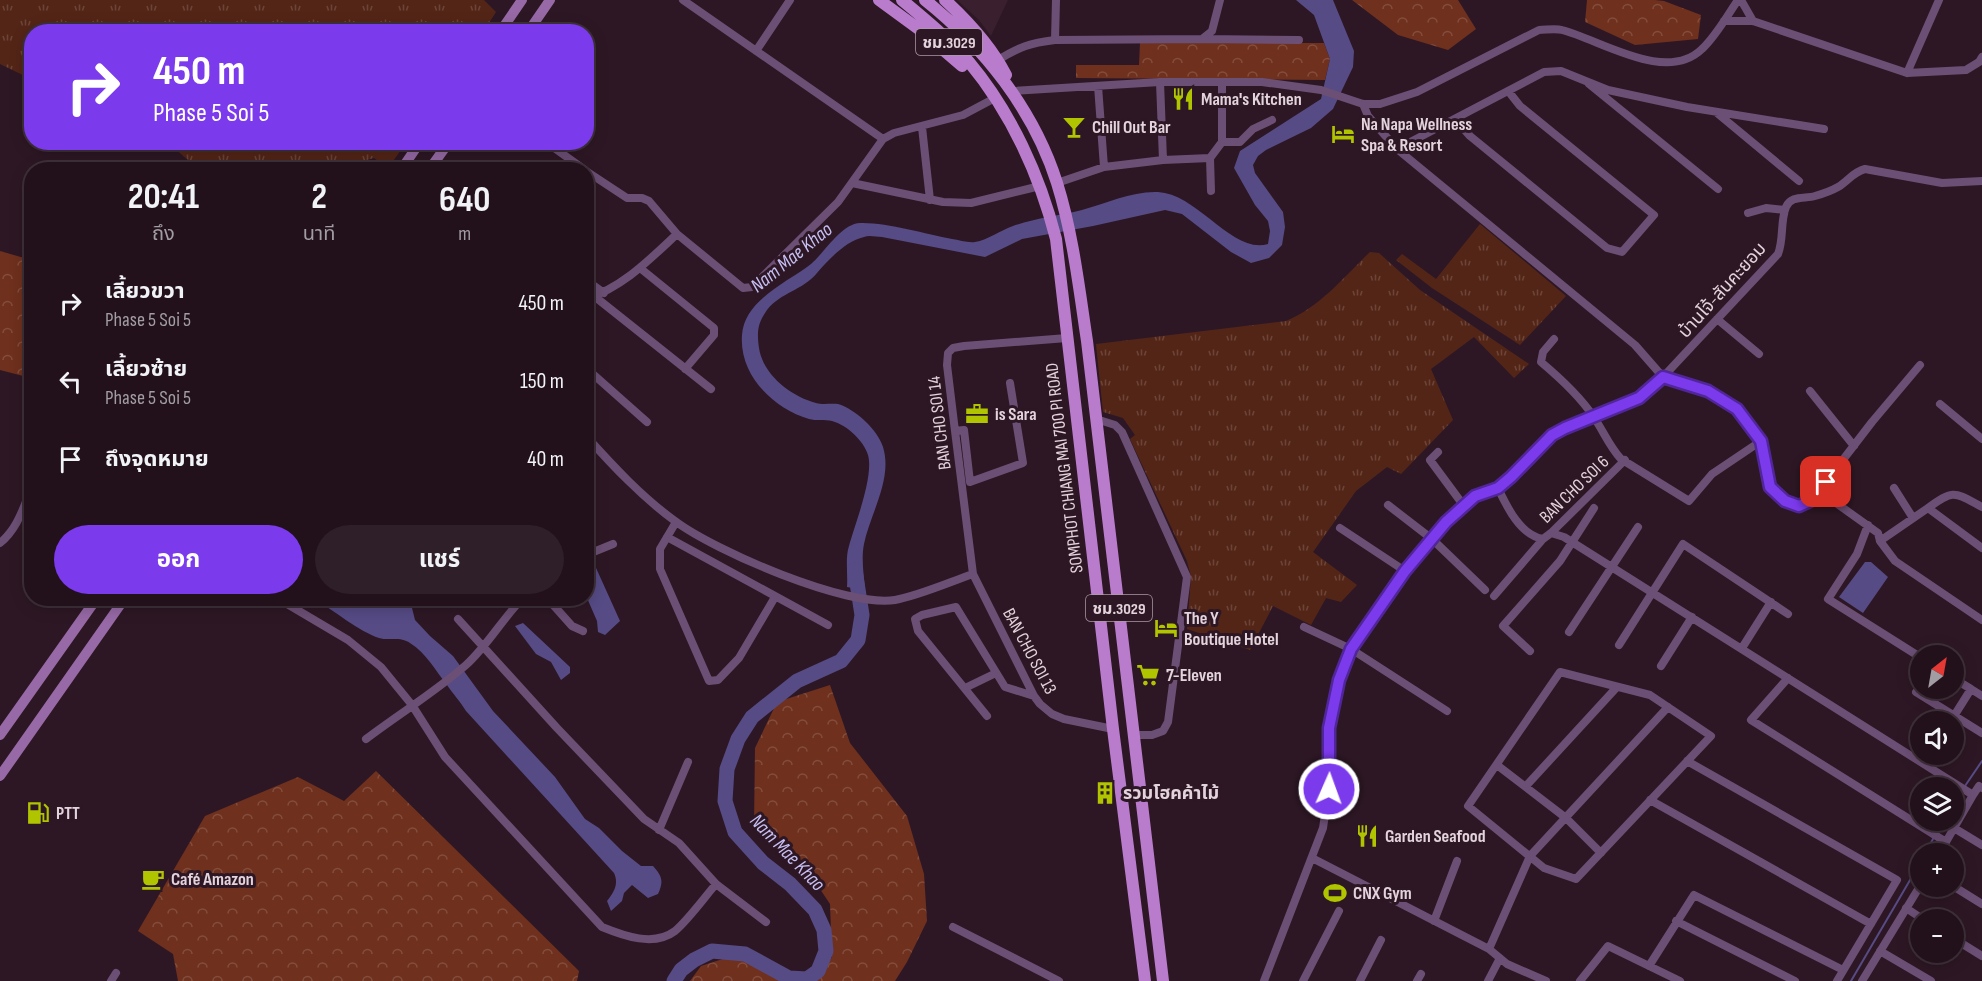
<!DOCTYPE html>
<html lang="th">
<meta charset="utf-8">
<style>
:root{--surface:#22111b;--page:#2e1f28;--text:#f1f3f6;--muted:#a29da3;--line:#3f313a;--accent:#7c3aed}
body{margin:0;font-family:"Sofia Sans Condensed","Noto Sans Thai",sans-serif;background:var(--page);color:var(--text);height:100vh;display:flex;flex-direction:column;font-size:22px;white-space:nowrap}
*{box-sizing:border-box;margin:0}
p{font-size:20px;color:var(--muted)}
.icon{flex:none;width:33px;height:33px;fill:none;stroke:currentColor;stroke-width:2;stroke-linecap:round;stroke-linejoin:round}
.map{position:relative;flex:1;overflow:hidden}
.details{position:absolute;left:24px;top:162px;width:570px;height:444px;display:flex;flex-direction:column;background:var(--surface);border-radius:24px;box-shadow:0 3px 15px #0003,0 0 0 2px var(--line)}
.details>*{flex:none}
.banner{position:absolute;left:24px;top:24px;width:570px;height:126px;border-radius:24px;box-shadow:0 3px 15px #0003,0 0 0 2px var(--line);background:#7c3aed;color:#fff;overflow:hidden}
.needle{width:39px;rotate:31deg}
.controls{position:absolute;left:1910px;top:645px;display:grid;gap:12px}
.controls a{display:grid;place-items:center;width:54px;height:54px;border-radius:50%;background:var(--surface);box-shadow:0 3px 15px #0003,0 0 0 2px var(--line);font-size:30px}
.pin{position:absolute;display:grid;place-items:center;width:51px;height:51px;color:#fff;margin:-26px;border-radius:12px;box-shadow:0 3px 9px #0006}
.me{position:absolute;width:66px;margin:-33px;rotate:2deg;stroke-linejoin:round;filter:drop-shadow(0 0 4px #0008)}
.turn{display:flex;align-items:center;gap:21px;height:126px;padding:0 30px;font-size:27px}
.turn .icon{width:78px;height:78px;stroke-width:2.5}
.turn b{display:block;font-size:42px;line-height:51px}
.eta{display:flex;justify-content:space-evenly;align-items:center;height:102px;text-align:center}
.eta b{font-size:36px;font-weight:700;line-height:42px}
.button{display:flex;gap:12px;margin-top:auto;padding:12px 30px}
.button a{flex:1;height:69px;border-radius:36px;background:var(--accent);color:#fff;font-size:24px;font-weight:700;line-height:69px;text-align:center}
.button a+a{background:var(--page);color:var(--text)}
ul{padding:0;list-style:none}
li{display:flex;align-items:center;gap:18px;height:78px;padding:0 30px}
li div{flex:1}
li b{display:block;font-size:22px}
li em{font-style:normal}
.map>svg:first-child{display:block}
.built{fill:#3a1f2f}
.grass{fill:url(#grass-tufts)}
.forest{fill:url(#forest-crowns)}
.water{fill:#564b85}
.lines{fill:none;stroke-linecap:round;stroke-linejoin:round}
.stream{stroke:#564b85;stroke-width:2}
.river{stroke:#564b85;stroke-width:15}
.street{stroke:#6c4f75;stroke-width:8}
.secondary{stroke:#9769a6;stroke-width:10}
.primary{stroke:#b97ccc;stroke-width:12}
.route-casing{stroke:#51269a;stroke-width:15}
.route{stroke:#7c3aed;stroke-width:10}
.labels{text-anchor:middle;stroke-width:6;stroke-linejoin:round;paint-order:stroke}
.shield{fill:#2d1724;stroke:#ac9ba5;stroke-width:1.5}
.shield-label{font-size:16px;font-weight:bold;fill:#e3d3dc}
.poi-label{font-size:18px;font-weight:bold;fill:#e3d3dc;stroke:#2d1724;text-anchor:start}
.street-label{font-size:18px;fill:#e3d3dc;stroke:#2d1724}
.water-label{font-size:20px;font-style:italic;fill:#c6bff4;stroke:#2d1724}
</style>
<div class="map">
<svg width="1982" height="981" viewBox="0 0 1982 981">
<defs>
<pattern id="grass-tufts" width="24" height="20" patternUnits="userSpaceOnUse" patternTransform="scale(1.5)"><rect width="24" height="20" fill="#532517"/><path d="M3 7l-1-3M5 7V3M7 7l1-3M15 17l-1-3M17 17v-4M19 17l1-3" fill="none" stroke="#6c4438"/></pattern>
<pattern id="forest-crowns" width="20" height="18" patternUnits="userSpaceOnUse" patternTransform="scale(1.5)"><rect width="20" height="18" fill="#6f301d"/><path d="M2 6a3 3 0 1 1 6 0M12 15a3 3 0 1 1 6 0" fill="none" stroke="#834d3d"/></pattern>
</defs>
<rect width="100%" height="100%" fill="#2d1724"/>
<path class="built" d="M957,0H1008L991,36L979,20Z"/>
<path class="grass" d="M0,0H484L496,12L483,32H32L31,79L0,64Z
M168,143L406,142V143L388,168L374,158L337,169L200,170Z
M1480,224L1566,296L1520,345L1432,288L1396,260L1402,254L1436,279Z
M1370,252L1379,253L1420,290L1529,364L1514,378L1474,337L1431,369L1453,420L1401,474L1387,467L1356,491L1313,552L1357,585L1341,602L1326,598L1311,625L1273,606L1250,650L1187,629L1191,577L1187,561L1130,439L1135,435L1123,418L1103,412L1096,344L1286,321C1320,307 1343,278 1370,252Z"/>
<path class="forest" d="M1352,0H1458L1476,29L1448,50L1398,35Z
M1587,0H1655L1664,1L1701,15L1698,39L1635,45L1585,22Z
M1140,43H1324L1330,59L1325,80L1076,78V65H1139Z
M0,251L31,260V378L0,370Z
M830,685L850,743L907,816L924,874L927,921L907,962L895,981H809L817,980L832,957L830,904L798,856L754,826L755,748L777,702Z
M376,771L579,971L577,981H178L173,954L138,931L205,816L298,777L344,801Z
M732,956L754,963L786,981H690L701,966Z"/>
<path class="water" d="M1296,0H1333L1354,51L1353,67L1333,109L1311,128L1266,150L1258,156L1253,165L1255,173L1283,212L1285,227L1282,245L1269,258L1251,263L1231,252L1182,214L1165,210L1093,226L1022,239L985,257L882,237C876,237 869,235 864,237C846,241 829,259 817,273C802,291 781,292 767,310C757,324 757,333 759,348C763,375 791,396 816,403C823,405 831,403 838,404C855,409 878,430 883,447C893,479 870,514 864,544C861,558 864,576 865,590L847,587C848,574 845,558 849,546C855,524 874,476 868,455C864,441 847,425 832,421C825,419 816,421 809,419C773,408 739,375 742,335C744,300 788,282 811,264C825,252 841,224 860,223C885,222 926,234 952,239C959,240 968,243 975,242C988,240 1001,230 1013,226C1035,218 1059,216 1082,210C1107,203 1132,191 1158,192C1198,194 1233,255 1268,244L1270,231L1268,221L1255,205L1234,168L1240,151L1321,99L1330,59L1314,15Z
M592,559L620,621L605,635L598,632L597,621L587,598V562Z
M1865,562H1871L1888,577L1863,613L1839,597Z
M315,599H412L411,604L415,620L430,636L453,656L493,711L555,777L585,819L599,828L622,851L641,866H653C662,876 664,881 658,894L648,898L632,885L624,893L622,901L611,911L607,901C614,892 619,884 614,873L466,711C460,701 453,694 447,685C435,670 427,654 410,643C400,636 389,641 379,638C360,632 333,610 315,599Z
M523,623L570,667V673L561,680L551,662L536,654L515,626Z"/>
<g class="lines">
<path class="stream" d="M1965,786L1982,761
M1953,804L1962,791
M1925,854L1943,820
M1851,981L1920,863"/>
<path class="river" d="M674,981L681,970L694,960L712,951L745,954L789,978L807,979L818,971L826,951L824,930L815,910L790,884L763,863L735,832L725,801L727,769L738,739L752,717L797,681L841,661L858,640L862,615L855,570"/>
<path class="street" d="M683,0L883,139
M1741,0L1753,21
M1724,21H1753L1907,73L1966,70L1979,62L1982,57
M1202,39L1299,40
M1055,40L1056,0
M756,51L790,0
M998,60C1019,47 1030,43 1055,40L1202,39L1212,31L1220,0
M1907,73L1939,0
M1160,82L1163,160
M1589,84L1718,189
M1098,86L1104,167
M1012,91L1160,82H1262L1321,90L1363,104H1380L1417,92L1539,30C1546,30 1555,28 1562,30C1601,40 1666,84 1702,49C1716,36 1727,16 1738,0
M1363,104L1368,116L1397,149L1635,345L1663,377
M1717,113L1799,181
M1455,119L1470,136L1607,248L1622,252L1654,215L1520,106L1509,92
M922,127L930,200
M546,142L585,170
M1222,142H1240L1253,129L1272,120
M1397,149L1544,72L1561,71L1608,90L1687,107L1824,129
M1210,158L1211,191
M586,171L627,198H642L649,201L677,234L743,288L752,287L838,202L883,139L894,133L963,115L995,98
M852,183L943,202L971,203L1040,186
M1057,183L1104,167L1163,160L1210,158L1222,142V82
M1748,213L1766,208L1785,210
M640,268L714,328V335L685,369
M586,280L604,293
M594,296L711,389
M586,299C623,287 649,260 677,234
M1717,319L1759,354
M1067,338L964,346L953,348L948,353L947,365L955,431L973,574L1034,696L1040,704L1052,714L1064,719L1113,729
M1554,339L1543,352L1541,362C1560,378 1579,395 1593,416C1603,430 1609,446 1621,459L1689,501L1712,474L1761,441
M586,368L647,422
M1663,377L1708,391L1737,409L1761,441L1770,487L1785,501L1799,505L1812,500L1836,503L1878,533L1880,541L1895,561L1982,620
M1810,391L1854,446
M1940,404L1982,439
M1096,419L1115,425L1122,432L1187,577L1168,722L1163,731L1152,735H1134
M955,431L964,430L970,482L1023,463L1010,383
M586,436C613,466 642,497 675,521C715,551 847,608 895,600C918,596 950,582 973,574
M1438,452L1430,460L1464,506
M1498,488C1507,507 1520,535 1543,539L1551,533L1625,460
M1894,488L1913,518
M1812,500L1872,422L1920,365
M1388,505L1432,539L1485,590
M1928,508C1954,489 1954,492 1982,507
M676,522L660,549V569L709,681L718,680L739,658L775,597
M1868,525L1857,554L1828,599L1920,657
M1340,528L1405,571
M1551,533L1564,537L1973,795L1939,854
M667,537L828,625
M1880,541L1928,508L1982,548
M0,543C18,528 23,508 32,487
M586,555L613,544
M1494,596L1543,539
M277,598L348,640L381,667L412,705L445,757L602,927C624,936 654,947 675,931C688,920 704,898 716,884
M547,598L572,626L583,631
M458,619L557,728L644,819L679,843L716,884L766,922
M1304,627L1351,649L1447,711
M1569,632L1638,527
M1619,645L1683,544L1788,614
M1742,648L1771,602
M1530,651L1503,626L1560,561L1594,508
M1661,666L1692,617
M1560,672L1650,695L1711,736L1576,879L1544,868L1468,806Z
M1788,678L1751,720L1946,842
M1953,678L1971,689L1954,716
M965,688L996,673
M1971,689L1982,696
M1916,692L1982,733
M987,716L918,631L915,619L922,615L956,607L1005,687L1034,696
M366,739C399,714 435,692 466,665C488,645 502,619 523,598
M1687,761L1897,880L1837,981
M1497,765L1566,818L1601,853
M1526,786L1617,687
M1973,795L1979,786L1982,788
M1650,800L1871,924
M1954,828L1982,845
M659,830L688,762
M1312,858L1489,949L1507,964L1546,981
M1953,886L1982,904
M1906,908L1924,920
M1434,921L1457,861
M1676,921L1795,981
M953,927L1059,981
M1953,938L1982,956
M1489,949L1530,856L1668,707
M1880,951L1931,981
M1649,966L1694,895L1843,970
M111,981L116,973
M1264,981L1323,828L1329,788V727L1339,680L1351,649L1405,571L1446,522L1475,496L1498,488L1511,477L1552,435L1565,427L1639,398L1663,377L1778,254C1784,239 1780,222 1786,207C1791,195 1805,199 1815,196C1822,194 1831,191 1838,187C1848,181 1853,172 1865,169L1942,183L1982,181
M1303,981L1339,911
M1360,981L1381,940
M1417,981L1421,974
M1488,981L1500,958
M1580,981L1608,946L1680,981
M1862,981L1920,886"/>
<path class="secondary" d="M500,32L522,0
M528,32L550,0
M401,170L420,142
M429,170L449,142
M0,735L97,598
M0,776L125,598"/>
<path class="primary" d="M879,0L920,30L962,66
M902,0C925,19 949,39 969,62C1011,112 1040,176 1056,239L1113,729L1145,981
M925,0C984,47 1034,110 1057,183C1073,234 1079,288 1087,341L1163,981
M945,0C969,22 991,46 1006,75"/>
</g>
<g class="lines">
<g class="route-casing">
<path id="route" d="M1329,789V728L1339,680L1351,649L1405,571L1446,522L1475,496L1498,488L1511,477L1552,435L1565,428L1639,398L1663,377L1708,391L1737,409L1761,441L1770,487L1785,501L1799,506L1812,500L1826,482"/>
</g>
<use href="#route" class="route"/>
</g>
<defs>
<g id="restaurant-bare" transform="scale(1.8)"><path d="M-5-6h1v4h1v-4h1v4h1v-4h1v5L-1.5 .5V6h-2V.5L-5-1ZM5-6V6H3V1.5H1.5Q1.5-4 5-6Z" fill="#b0c500" stroke="#2d1724" stroke-width="2.5" paint-order="stroke"/></g>
<g id="bar-bare" transform="scale(1.8)"><path d="M-6-5H6L.8 .8V4.5H3.5V6h-7V4.5H-.8V.8Z" fill="#b0c500" stroke="#2d1724" stroke-width="2.5" paint-order="stroke"/></g>
<g id="hotel-bare" transform="scale(1.8)"><path d="M-6-4.5h1.5V1H6V5H4.5V3h-9V5H-6ZM-4 0a1.8 1.8 0 1 1 3.6 0ZM.5 0V-2.5h3Q6-2.5 6 0Z" fill="#b0c500" stroke="#2d1724" stroke-width="2.5" paint-order="stroke"/></g>
<g id="office-bare" transform="scale(1.8)"><path d="M-6-3h4V-5.5h4V-3h4V5H-6ZM-1-4.5V-3h2v-1.5ZM-6 0V1H6V0Z" fill="#b0c500" stroke="#2d1724" stroke-width="2.5" paint-order="stroke"/></g>
<g id="supermarket-bare" transform="scale(1.8)"><path d="M-6-5.5h2.5l.6 2H6L4.5 2H-2.5L-4.4-4H-6ZM-1.5 3.2a1.3 1.3 0 1 0 .1 0ZM3 3.2a1.3 1.3 0 1 0 .1 0Z" fill="#b0c500" stroke="#2d1724" stroke-width="2.5" paint-order="stroke"/></g>
<g id="building-bare" transform="scale(1.8)"><path d="M-4-6H4V6H1V3H-1V6H-4ZM-2.5-4.3h1.7v1.8h-1.7ZM.8-4.3h1.7v1.8H.8ZM-2.5-1h1.7V.8h-1.7ZM.8-1h1.7V.8H.8Z" fill="#b0c500" stroke="#2d1724" stroke-width="2.5" paint-order="stroke"/></g>
<g id="fuel-bare" transform="scale(1.8)"><path d="M-5.5-6h7V0h2V4h1.3V-2.5L3-4.5l.8-.8L6-3V5H2.5V1h-1V6h-7ZM-4.2-4.7v3.2H.2V-4.7Z" fill="#b0c500" stroke="#2d1724" stroke-width="2.5" paint-order="stroke"/></g>
<g id="cafe-bare" transform="scale(1.8)"><path d="M-5.5-4.5H6V0H3Q3 3.5 0 3.5H-2.5Q-5.5 3.5-5.5 0ZM3-3.2v2h1.7v-2ZM-6 4.5H4V6H-6Z" fill="#b0c500" stroke="#2d1724" stroke-width="2.5" paint-order="stroke"/></g>
<g id="stadium-bare" transform="scale(1.8)"><path d="M0-5a6.5 5 0 1 0 0 10a6.5 5 0 1 0 0-10ZM-3.5-1.8h7v3.6h-7Z" fill="#b0c500" stroke="#2d1724" stroke-width="2.5" paint-order="stroke"/></g>
</defs>
<g fill-rule="evenodd">
<use href="#restaurant-bare" x="1183" y="99"/>
<use href="#bar-bare" x="1074" y="127"/>
<use href="#hotel-bare" x="1343" y="134"/>
<use href="#office-bare" x="977" y="414"/>
<use href="#hotel-bare" x="1166" y="628"/>
<use href="#supermarket-bare" x="1148" y="675"/>
<use href="#building-bare" x="1105" y="793"/>
<use href="#fuel-bare" x="38" y="813"/>
<use href="#restaurant-bare" x="1367" y="836"/>
<use href="#cafe-bare" x="153" y="879"/>
<use href="#stadium-bare" x="1335" y="893"/>
</g>
<g class="labels">
<g class="shield">
<rect x="916" y="29" width="66" height="26" rx="4.5"/>
<rect x="1086" y="595" width="66" height="26" rx="4.5"/>
</g>
<g class="shield-label">
<text x="949" y="48">ชม.3029</text>
<text x="1119" y="614">ชม.3029</text>
</g>
<g class="poi-label">
<text x="1201" y="105">Mama's Kitchen</text>
<text x="1361" y="130">Na Napa Wellness<tspan x="1361" dy="21">Spa &amp; Resort</tspan></text>
<text x="1092" y="133">Chill Out Bar</text>
<text x="995" y="420">is Sara</text>
<text x="1184" y="624">The Y<tspan x="1184" dy="21">Boutique Hotel</tspan></text>
<text x="1166" y="681">7-Eleven</text>
<text x="1123" y="799">รวมโฮคค้าไม้</text>
<text x="56" y="819">PTT</text>
<text x="1385" y="842">Garden Seafood</text>
<text x="171" y="885">Café Amazon</text>
<text x="1353" y="899">CNX Gym</text>
</g>
<g class="street-label">
<text transform="translate(1722 290) rotate(-48)" y="6">บ้านโจ้-สันคะยอม</text>
<text transform="translate(939 423) rotate(-97)" y="6">BAN CHO SOI 14</text>
<text transform="translate(1064 468) rotate(-97)" y="6">SOMPHOT CHIANG MAI 700 PI ROAD</text>
<text transform="translate(1574 489) rotate(-44)" y="6">BAN CHO SOI 6</text>
<text transform="translate(1030 651) rotate(62)" y="6">BAN CHO SOI 13</text>
</g>
<g class="water-label">
<text transform="translate(791 257) rotate(-39)" y="7">Nam Mae Khao</text>
<text transform="translate(788 852) rotate(46)" y="7">Nam Mae Khao</text>
</g>
</g>
</svg>
<div class="controls">
<a><svg class="needle" viewBox="-14 -14 28 28"><path d="M0-13l5 13h-10z" fill="#e53935"/><path d="M0 13l5-13h-10z" fill="#a29da3"/></svg></a>
<a><svg class="icon" aria-label="sound" viewBox="0 0 24 24"><path d="M4 9h4l5-4v14l-5-4H4zM17 9q2 3 0 6"/></svg></a>
<a><svg class="icon" aria-label="layers" viewBox="0 0 24 24"><path d="M12 4l9 5-9 5-9-5zM3 14l9 5 9-5"/></svg></a>
<a>+</a>
<a>−</a>
</div>
<div class="pin" style="left:1826px;top:482px;background:#d93025"><svg class="icon" aria-label="arrive" viewBox="0 0 24 24"><path d="M6 21V4h12l-3 4 3 4H6"/></svg></div>
<svg class="me" style="left:1329px;top:789px" viewBox="-20 -20 40 40"><circle r="17" fill="#7c3aed" stroke="#fff" stroke-width="3"/><path d="M0-11L8 9 0 5-8 9z" fill="#fff"/></svg>
<div class="banner">
<div class="turn"><svg class="icon" aria-label="right" viewBox="0 0 24 24"><path d="M7 20v-9h11M14 6l5 5-5 5"/></svg><div><b>450 m</b>Phase 5 Soi 5</div></div>
</div>
<section class="details">
<div class="eta">
<div><b>20:41</b><p>ถึง</p></div>
<div><b>2</b><p>นาที</p></div>
<div><b>640</b><p>m</p></div>
</div>
<ul>
<li><svg class="icon" aria-label="right" viewBox="0 0 24 24"><path d="M7 20v-9h11M14 6l5 5-5 5"/></svg><div><b>เลี้ยวขวา</b><p>Phase 5 Soi 5</p></div><em>450 m</em></li>
<li><svg class="icon" aria-label="left" viewBox="0 0 24 24"><path d="M17 20v-9H6M10 6l-5 5 5 5"/></svg><div><b>เลี้ยวซ้าย</b><p>Phase 5 Soi 5</p></div><em>150 m</em></li>
<li><svg class="icon" aria-label="arrive" viewBox="0 0 24 24"><path d="M6 21V4h12l-3 4 3 4H6"/></svg><div><b>ถึงจุดหมาย</b></div><em>40 m</em></li>
</ul>
<div class="button"><a>ออก</a><a>แชร์</a></div>
</section>
</div>
